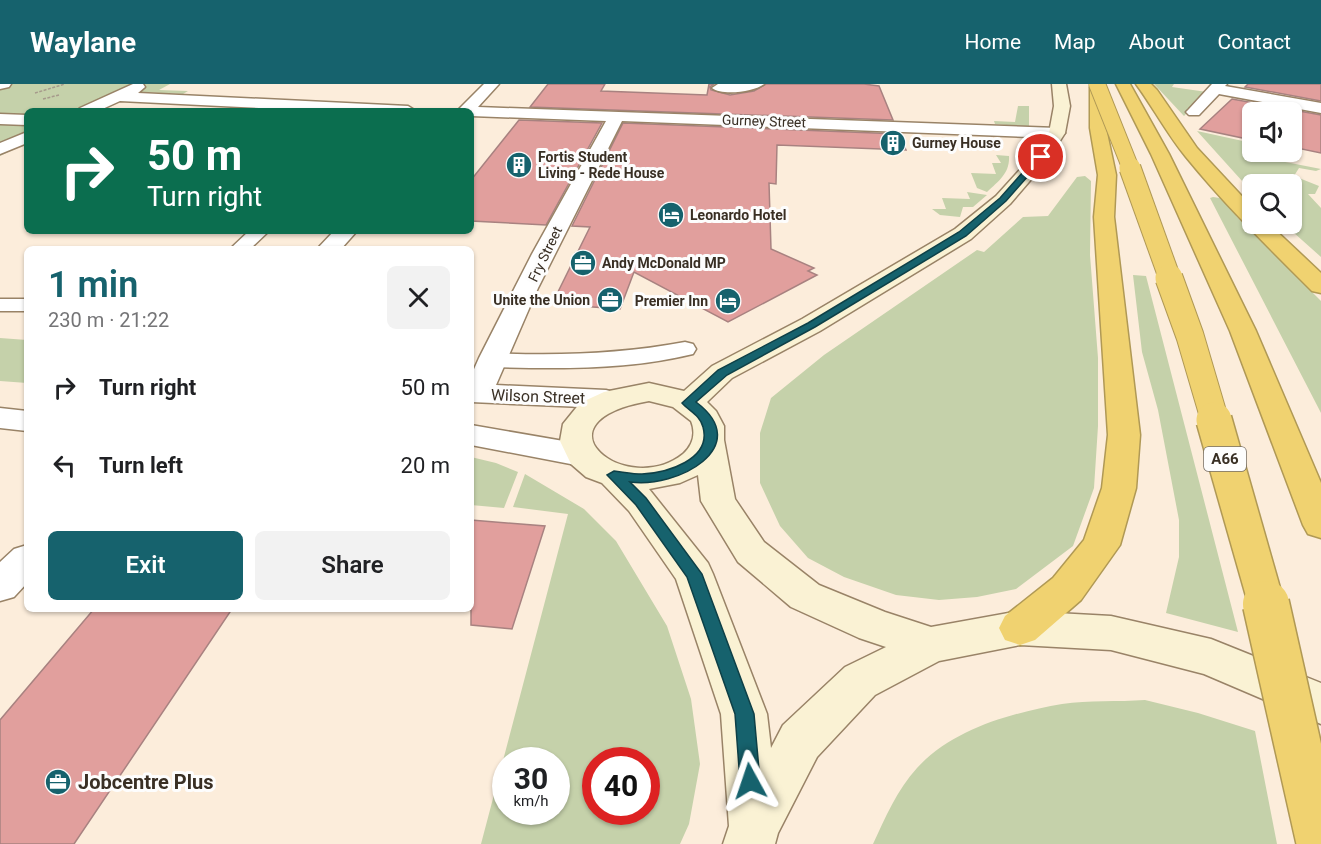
<!DOCTYPE html>
<meta charset="utf-8">
<style>
:root{--surface:#fff;--page:#f2f2f2;--text:#202124;--muted:#757577;--accent:#16626d}
body{margin:0;font-family:Roboto,sans-serif;background:var(--page);color:var(--text);height:100vh;display:flex;flex-direction:column;font-size:22px;white-space:nowrap}
*{box-sizing:border-box;margin:0}
p{font-size:20px;color:var(--muted)}
.icon{flex:none;width:33px;height:33px;fill:none;stroke:currentColor;stroke-width:2;stroke-linecap:round;stroke-linejoin:round}
.map{position:relative;flex:1;overflow:hidden}
.details{position:absolute;left:24px;top:162px;width:450px;height:366px;display:flex;flex-direction:column;background:var(--surface);border-radius:9px;box-shadow:0 2px 4px #0004}
.details>*{flex:none}
.banner{position:absolute;left:24px;top:24px;width:450px;height:126px;border-radius:9px;box-shadow:0 2px 4px #0004;background:#0b6e4f;color:#fff;overflow:hidden}
.controls{position:absolute;left:1242px;top:18px;display:grid;gap:12px}
.controls a{display:grid;place-items:center;width:60px;height:60px;border-radius:9px;background:var(--surface);box-shadow:0 2px 4px #0004;font-size:30px}
.speed{position:absolute;left:492px;top:663px;display:flex;gap:12px;font-size:30px;font-weight:700;text-align:center}
.speed>*{display:grid;place-content:center;width:78px;height:78px;border-radius:50%;background:var(--surface);box-shadow:0 2px 4px #0004;line-height:1}
.speed small{font-size:15px;font-weight:400}
.speed .limit{border:9px solid #d22;background:#fff;color:#111}
.pin{position:absolute;display:grid;place-items:center;width:51px;height:51px;color:#fff;margin:-26px;border:3px solid #fff;border-radius:50%;box-shadow:0 2px 6px #0007}
.me{position:absolute;width:66px;margin:-33px;rotate:355deg;stroke-linejoin:round;filter:drop-shadow(0 0 4px #0008)}
.turn{display:flex;align-items:center;gap:21px;height:126px;padding:0 24px;font-size:27px}
.turn .icon{width:78px;height:78px;stroke-width:2.5}
.turn b{display:block;font-size:42px;line-height:51px}
.round{display:grid;place-items:center;flex:none;width:63px;height:63px;border-radius:9px;background:var(--page)}
.overview{display:flex;align-items:center;justify-content:space-between;height:102px;padding:0 24px}
h1{font-size:36px;font-weight:600;line-height:45px;color:var(--accent)}
.action{display:flex;gap:12px;margin-top:auto;padding:12px 24px}
.action a{flex:1;height:69px;border-radius:9px;background:var(--accent);color:#fff;font-size:24px;font-weight:600;line-height:69px;text-align:center}
.action a+a{background:var(--page);color:var(--text)}
ul{padding:0;list-style:none}
li{display:flex;align-items:center;gap:18px;height:78px;padding:0 24px}
li div{flex:1}
li b{display:block;font-size:22px}
li em{font-style:normal}
header{display:flex;align-items:center;gap:36px;box-sizing:border-box;height:84px;padding:0 30px;background:var(--accent);color:#fff}
header strong{font-size:28px}
nav{display:flex;gap:33px;margin-inline-start:auto;font-size:21px}
.map>svg:first-child{display:block}
.green{fill:#c5d1aa;fill-rule:evenodd}
.building{fill:#e19f9d;stroke:#a88280;stroke-width:1.5}
.lines{fill:none;stroke-linecap:round;stroke-linejoin:round}
.lane-casing{stroke:#998367;stroke-width:3}
.street-casing{stroke:#998367;stroke-width:3}
.secondary-casing{stroke:#998367;stroke-width:3}
.highway-casing{stroke:#b09955;stroke-width:3}
.path{stroke:#a69a8b;stroke-width:1.5;stroke-dasharray:3 1.5;stroke-linecap:butt}
.lane{fill:#fff;fill-rule:evenodd}
.street{fill:#fff;fill-rule:evenodd}
.secondary{fill:#faf2d4;fill-rule:evenodd}
.highway{fill:#f0d270;fill-rule:evenodd}
.highway-bridge-far4-casing{stroke:#b09955;stroke-width:18;stroke-linecap:butt}
.highway-bridge-far3-casing{stroke:#b09955;stroke-width:23;stroke-linecap:butt}
.highway-bridge-far2-casing{stroke:#b09955;stroke-width:29;stroke-linecap:butt}
.highway-bridge-far1-casing{stroke:#b09955;stroke-width:38;stroke-linecap:butt}
.highway-bridge-casing{stroke:#b09955;stroke-width:49;stroke-linecap:butt}
.highway-bridge-far4{stroke:#f0d270;stroke-width:16}
.highway-bridge-far3{stroke:#f0d270;stroke-width:21}
.highway-bridge-far2{stroke:#f0d270;stroke-width:27}
.highway-bridge-far1{stroke:#f0d270;stroke-width:35}
.highway-bridge{stroke:#f0d270;stroke-width:46}
.route{fill:#16626d;stroke:#0e4047;stroke-width:1.5}
.labels{text-anchor:middle;stroke-width:6;stroke-linejoin:round;paint-order:stroke}
.far-street-label{font-size:14px;fill:#392f24;stroke:#fdfdfd}
.far-poi-label{font-size:14px;font-weight:bold;fill:#392f24;stroke:#fdfdfd;text-anchor:start}
.shield{fill:#fdfdfd;stroke:#746d65;stroke-width:1.5}
.shield-label{font-size:15px;font-weight:bold;fill:#392f24}
.street-label{font-size:16px;fill:#392f24;stroke:#fdfdfd}
.near-poi-label{font-size:20px;font-weight:bold;fill:#392f24;stroke:#fdfdfd;text-anchor:start}
</style>
<header>
<strong>Waylane</strong>
<nav><a>Home</a><a>Map</a><a>About</a><a>Contact</a></nav>
</header>
<div class="map">
<svg width="1321" height="760" viewBox="0 0 1321 760">
<rect width="100%" height="100%" fill="#fceddb"/>
<path class="green" d="M0,0H170L159,6L188,7L183,10L140,8L98,27H27V59L0,72Z
M1154,0H1174L1172,3L1207,8L1184,32Z
M1018,22H1029V43L995,40L994,37L1015,38Z
M1197,47L1252,59V68H1269L1265,74L1321,85L1316,87L1299,84L1294,92L1319,102L1315,110H1308L1321,124V173L1284,140H1292V100H1252V108Z
M996,71L1009,72C1010,89 999,97 987,108L977,104L971,89L996,90L992,79H1001Z
M1085,92L1091,97L1090,171L1098,274V342L1094,404L1073,462L1016,505L977,513L939,516L896,511L844,493L808,474L780,442L760,399V349L771,314L824,271L977,166L984,168L1023,133L1048,132L1077,93Z
M967,108L987,111L973,123H963L960,133L940,131L932,125H946L942,114L970,115Z
M1213,113L1226,115L1237,133L1321,217V329L1210,114Z
M1133,191L1146,192L1238,548L1166,529L1179,473V436L1158,326L1142,268Z
M0,254L27,256V299L0,297Z
M471,373L496,379L518,388L504,424L471,421Z
M525,390L584,425L616,457L667,542L691,615L700,680L689,740L680,760H481L568,430L513,423ZM506,676H556V728H506ZM596,676H646V728H596Z
M1145,616L1198,629L1255,647L1277,760H873C885,734 897,706 917,684C953,645 1011,629 1062,620C1089,616 1118,618 1145,616Z"/>
<path class="building" d="M548,0H605L601,7L707,11L709,0H714L710,3L711,6L730,11L754,7L766,0H864L879,2L893,36L530,23Z
M1248,0H1321V17L1245,3Z
M1232,15L1321,31V69L1292,63V28H1252V56L1200,45Z
M519,36L602,39L546,141L471,137V96Z
M623,39L899,50L906,66L777,61L776,100L769,99L771,165L814,184L808,187L817,191L728,238L634,188L620,225L552,220L590,143L572,142Z
M471,436L545,442L512,545L471,541Z
M94,525H232L74,760H0V636Z"/>
<g class="lines">
<g class="lane-casing">
<path id="lane" d="M732,0H764C754,8 722,12 712,4L718,0Z
M249,147H269L250,165H230Z
M0,215H27V227H0Z
M685,258L693,260L696,265L693,270C628,286 559,285 492,283L484,281L481,276L484,271L492,269C557,272 621,270 685,258Z"/>
</g>
<g class="street-casing">
<path id="street" d="M0,0H11L9,3L0,5Z
M133,0H143L145,3L138,9L408,22L416,27H319L120,17L98,27H77L80,24Z
M484,0H499L478,23L1057,44L1065,49L1057,54L622,37L538,204L496,301L606,306L617,309L621,315L617,321L606,324L471,318V292L479,274L532,170L606,37L471,32V27H457Z
M1212,0H1227L1225,2L1321,19V29L1219,10L1199,31H1189L1186,28L1189,25Z
M0,30L27,31V41L0,40Z
M27,48V59L0,70V59Z
M334,147H357L341,165H317Z
M0,324L27,327V347L0,344Z
M471,341L581,360L593,363L597,371L593,379L581,382L471,361Z
M27,461V499L14,513L0,517V478L14,465Z"/>
</g>
<g class="secondary-casing">
<path id="secondary" d="M1052,0H1066L1070,22L1065,49L1047,77L1010,120L971,155L820,247L732,294L707,318L716,327L724,342V356L735,415L764,458L819,501L885,528L931,543L1020,527L1111,532L1211,555L1321,599V640L1204,590L1111,566L1020,561L939,577L875,611L817,673L778,749L775,760H723L729,742L721,630L676,495L629,427L602,399L586,393L571,380L560,357L563,340L580,319L604,308L649,299L684,307L712,282L802,235L955,145L996,112L1035,69L1049,49L1054,22ZM649,317L673,323L691,337C696,349 693,361 683,370C627,415 529,338 649,317ZM698,391L701,417L738,478L791,523L859,554L886,563L845,583L783,641L771,664L767,630L713,490L708,479L649,405L680,399Z"/>
</g>
<g class="highway-casing">
<path id="highway" d="M1090,0H1104L1106,44L1116,91L1114,133L1140,351L1136,404L1120,461L1081,516L1035,556L1020,561L1005,556L999,544L1005,532L1053,494L1084,456L1102,404L1108,351L1094,133L1098,91L1090,44Z
M1116,0H1130L1169,70L1256,247L1321,399V454L1308,450L1303,441L1230,247L1151,70Z
M1136,0H1151L1157,6L1197,64L1252,123V140H1269L1321,189V209L1312,207C1268,163 1225,121 1186,73C1167,50 1153,23 1136,0Z"/>
</g>
<path class="path" d="M35,9L65,0
M43,15L59,11"/>
<use href="#lane" class="lane"/>
<use href="#street" class="street"/>
<use href="#secondary" class="secondary"/>
<use href="#highway" class="highway"/>
<g class="highway-bridge-far4-casing">
<path id="highway-bridge-far4" d="M1097,0L1131,85"/>
</g>
<g class="highway-bridge-far3-casing">
<path id="highway-bridge-far3" d="M1130,84L1170,195"/>
</g>
<g class="highway-bridge-far2-casing">
<path id="highway-bridge-far2" d="M1169,194L1190,252L1215,337"/>
</g>
<g class="highway-bridge-far1-casing">
<path id="highway-bridge-far1" d="M1214,336L1267,522"/>
</g>
<g class="highway-bridge-casing">
<path id="highway-bridge" d="M1266,520L1320,760"/>
</g>
<use href="#highway-bridge-far4" class="highway-bridge-far4"/>
<use href="#highway-bridge-far3" class="highway-bridge-far3"/>
<use href="#highway-bridge-far2" class="highway-bridge-far2"/>
<use href="#highway-bridge-far1" class="highway-bridge-far1"/>
<use href="#highway-bridge" class="highway-bridge"/>
</g>
<path class="route" d="M1038,71L1045,73L1006,117L966,152L815,243L727,291L696,318C756,363 676,405 630,398L646,414L702,490L754,630L760,697L757,704L750,707L743,704L740,697L735,630L687,493L636,421L607,391L614,387C623,388 633,390 642,390C666,389 712,376 703,343C700,331 689,327 682,319L718,286L808,239L959,148L1000,114Z"/>
<defs>
<g id="building-disc" transform="scale(1.35)"><circle r="9.5" fill="#16626d" stroke="#fdfdfd"/><path d="M-4-6H4V6H1V3H-1V6H-4ZM-2.5-4.3h1.7v1.8h-1.7ZM.8-4.3h1.7v1.8H.8ZM-2.5-1h1.7V.8h-1.7ZM.8-1h1.7V.8H.8Z" fill="#fff"/></g>
<g id="hotel-disc" transform="scale(1.35)"><circle r="9.5" fill="#16626d" stroke="#fdfdfd"/><path d="M-6-4.5h1.5V1H6V5H4.5V3h-9V5H-6ZM-4 0a1.8 1.8 0 1 1 3.6 0ZM.5 0V-2.5h3Q6-2.5 6 0Z" fill="#fff"/></g>
<g id="office-disc" transform="scale(1.35)"><circle r="9.5" fill="#16626d" stroke="#fdfdfd"/><path d="M-6-3h4V-5.5h4V-3h4V5H-6ZM-1-4.5V-3h2v-1.5ZM-6 0V1H6V0Z" fill="#fff"/></g>
</defs>
<g fill-rule="evenodd">
<use href="#building-disc" x="893" y="59"/>
<use href="#building-disc" x="519" y="81"/>
<use href="#hotel-disc" x="671" y="131"/>
<use href="#office-disc" x="583" y="179"/>
<use href="#office-disc" x="610" y="216"/>
<use href="#hotel-disc" x="728" y="217"/>
<use href="#office-disc" x="58" y="698"/>
</g>
<g class="labels">
<g class="far-street-label">
<text transform="translate(764 37) rotate(2)" y="5">Gurney Street</text>
<text transform="translate(545 170) rotate(-64)" y="5">Fry Street</text>
</g>
<g class="far-poi-label">
<text x="912" y="64">Gurney House</text>
<text x="538" y="78">Fortis Student<tspan x="538" dy="16">Living - Rede House</tspan></text>
<text x="690" y="136">Leonardo Hotel</text>
<text x="602" y="184">Andy McDonald MP</text>
<text x="590" y="221" text-anchor="end">Unite the Union</text>
<text x="708" y="222" text-anchor="end">Premier Inn</text>
</g>
<rect class="shield" x="1204" y="363" width="42" height="24" rx="4.5"/>
<g class="shield-label">
<text x="1225" y="380">A66</text>
</g>
<g class="street-label">
<text transform="translate(538 312) rotate(2)" y="6">Wilson Street</text>
</g>
<g class="near-poi-label">
<text x="78" y="705">Jobcentre Plus</text>
</g>
</g>
</svg>
<div class="controls">
<a><svg class="icon" aria-label="sound" viewBox="0 0 24 24"><path d="M4 9h4l5-4v14l-5-4H4zM17 9q2 3 0 6"/></svg></a>
<a><svg class="icon" aria-label="search" viewBox="0 0 24 24"><circle cx="10" cy="10" r="6"/><path d="M15 15l6 6"/></svg></a>
</div>
<div class="speed"><div>30<small>km/h</small></div><div class="limit">40</div></div>
<div class="pin" style="left:1041px;top:73px;background:#d93025"><svg class="icon" aria-label="arrive" viewBox="0 0 24 24"><path d="M6 21V4h12l-3 4 3 4H6"/></svg></div>
<svg class="me" style="left:750px;top:697px" viewBox="-20 -20 40 40"><path d="M0-17L14 15 0 8-14 15z" fill="#16626d" stroke="#fff" stroke-width="4"/></svg>
<div class="banner">
<div class="turn"><svg class="icon" aria-label="right" viewBox="0 0 24 24"><path d="M7 20v-9h11M14 6l5 5-5 5"/></svg><div><b>50 m</b>Turn right</div></div>
</div>
<section class="details">
<div class="overview"><div><h1>1 min</h1><p>230 m · 21:22</p></div><a class="round"><svg class="icon" aria-label="close" viewBox="0 0 24 24"><path d="M6 6l12 12M18 6L6 18"/></svg></a></div>
<ul>
<li><svg class="icon" aria-label="right" viewBox="0 0 24 24"><path d="M7 20v-9h11M14 6l5 5-5 5"/></svg><div><b>Turn right</b></div><em>50 m</em></li>
<li><svg class="icon" aria-label="left" viewBox="0 0 24 24"><path d="M17 20v-9H6M10 6l-5 5 5 5"/></svg><div><b>Turn left</b></div><em>20 m</em></li>
</ul>
<div class="action"><a>Exit</a><a>Share</a></div>
</section>
</div>
